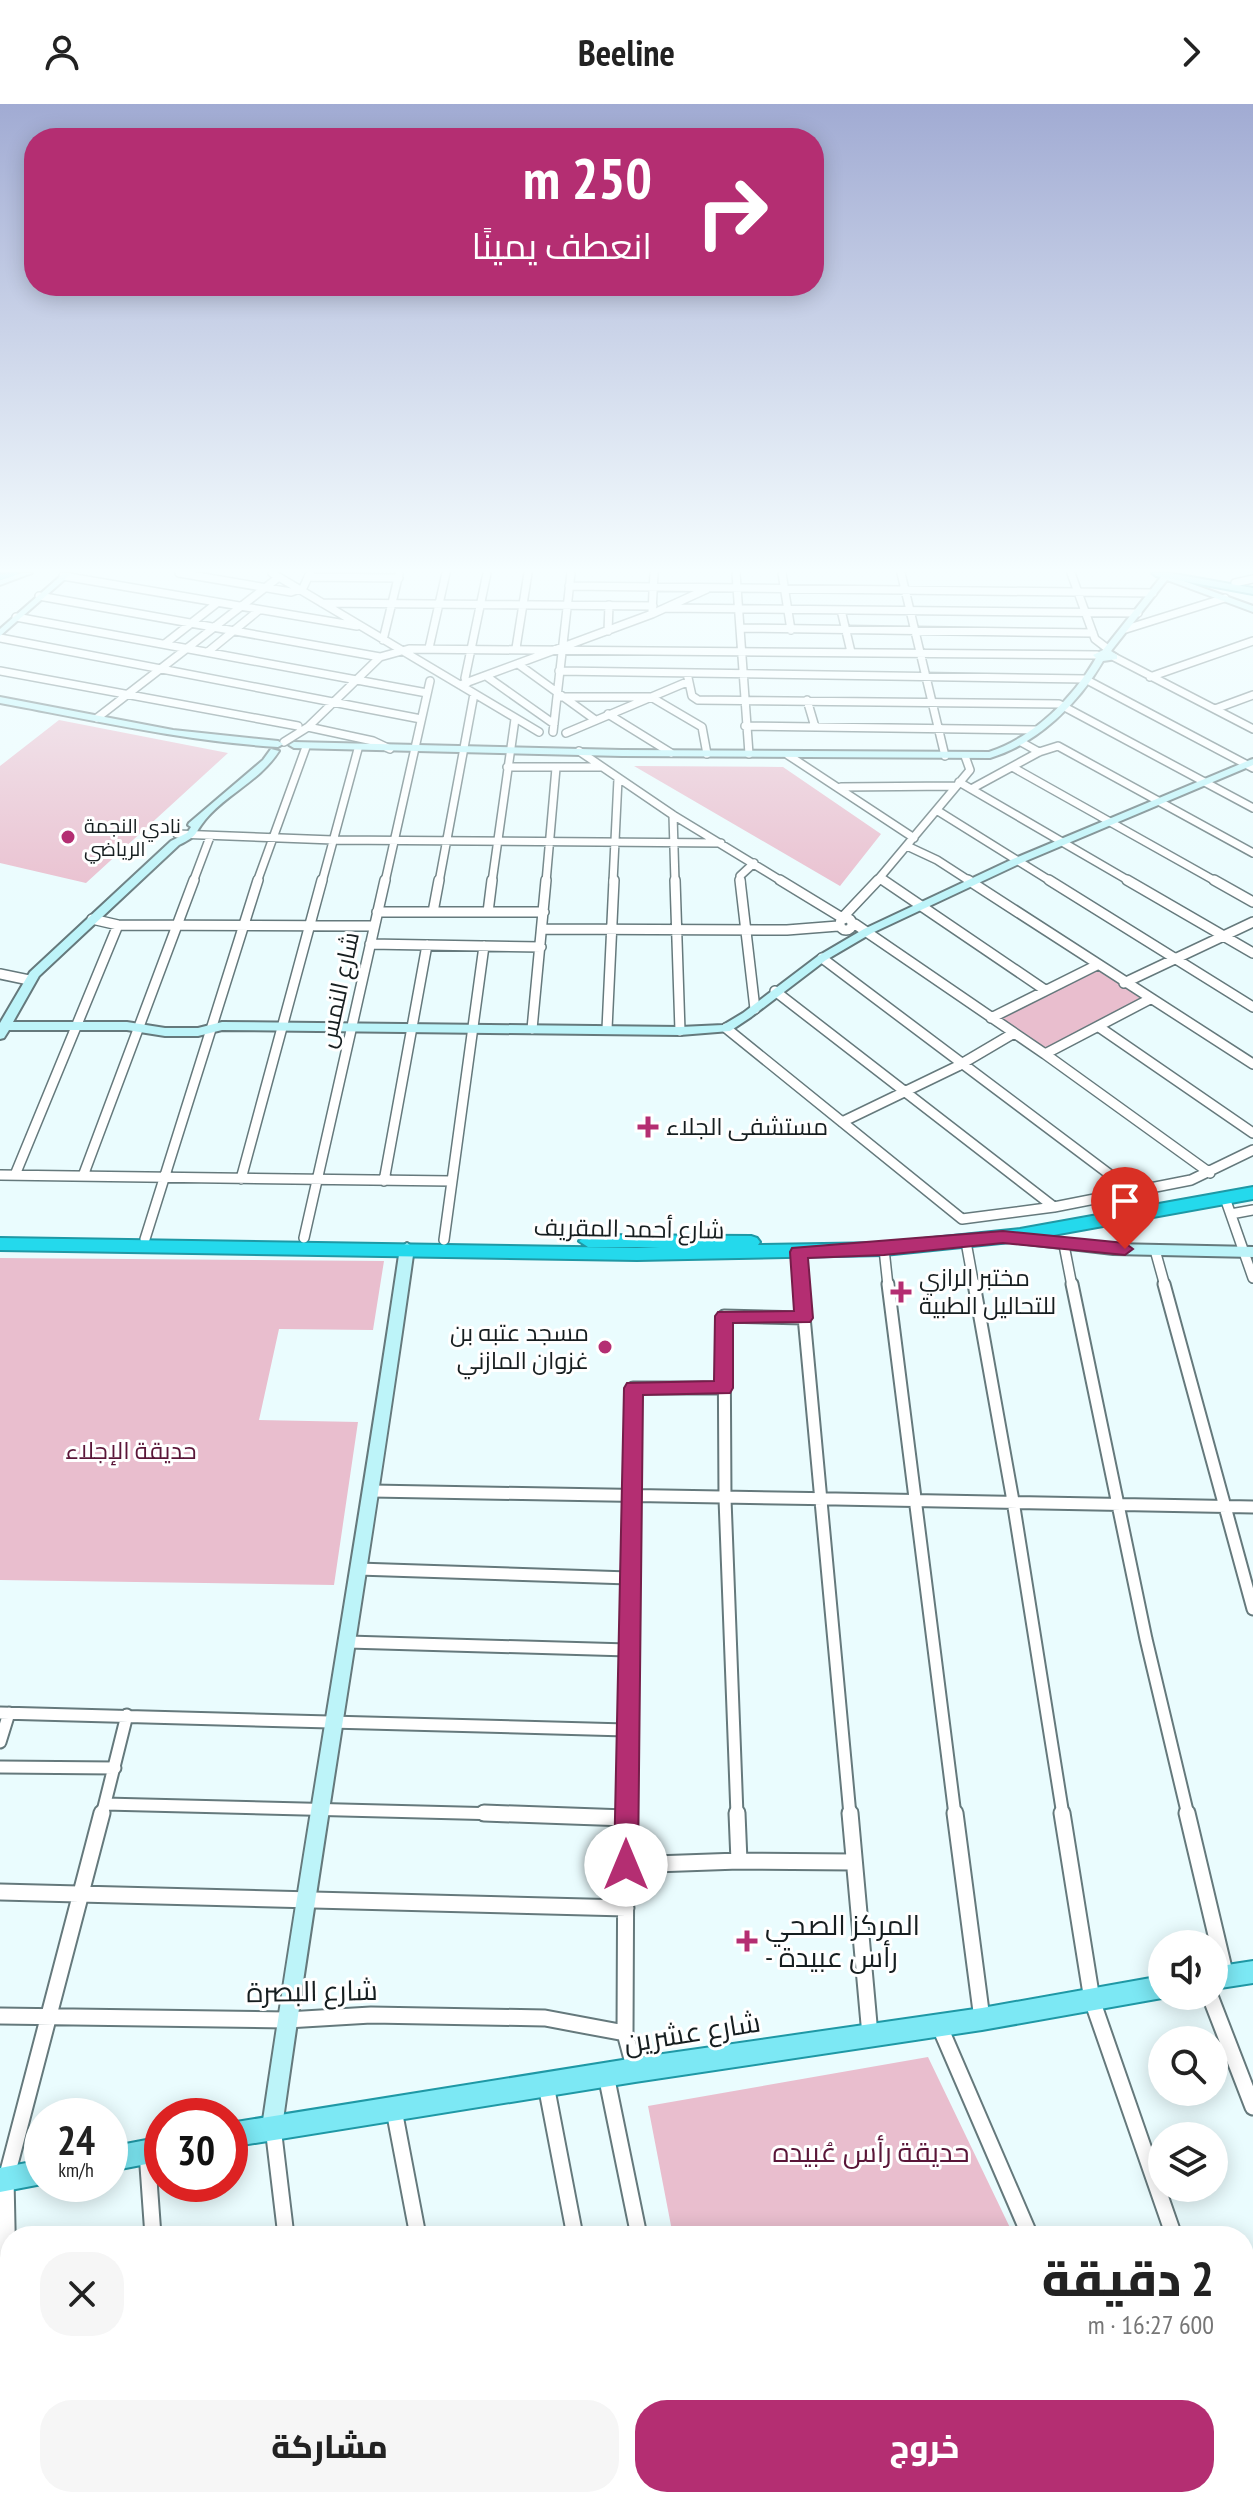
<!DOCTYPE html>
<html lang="ar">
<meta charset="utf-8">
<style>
:root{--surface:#fff;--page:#f6f6f6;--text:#222;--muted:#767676;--accent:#b42e72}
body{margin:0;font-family:"PT Sans Narrow",Cairo,sans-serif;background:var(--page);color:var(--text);direction:rtl;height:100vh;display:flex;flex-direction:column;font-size:30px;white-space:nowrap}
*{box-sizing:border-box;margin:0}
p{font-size:26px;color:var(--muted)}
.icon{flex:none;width:44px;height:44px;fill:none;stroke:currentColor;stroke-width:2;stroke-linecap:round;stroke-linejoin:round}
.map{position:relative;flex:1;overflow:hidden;direction:ltr}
.drawer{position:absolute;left:0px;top:2122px;width:1254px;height:282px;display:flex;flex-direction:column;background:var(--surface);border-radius:32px 32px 0 0;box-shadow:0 4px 20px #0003;direction:rtl}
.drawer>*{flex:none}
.guide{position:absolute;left:24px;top:24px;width:800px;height:168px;border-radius:32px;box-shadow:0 4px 20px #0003;direction:rtl;background:#b42e72;color:#fff;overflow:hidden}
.fabs{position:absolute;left:1148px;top:1826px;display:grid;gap:16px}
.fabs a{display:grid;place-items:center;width:80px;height:80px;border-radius:50%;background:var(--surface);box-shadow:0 4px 20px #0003;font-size:40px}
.speed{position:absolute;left:24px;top:1994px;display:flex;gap:16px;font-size:40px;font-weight:700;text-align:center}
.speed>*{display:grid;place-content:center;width:104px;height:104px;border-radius:50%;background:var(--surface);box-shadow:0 4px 20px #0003;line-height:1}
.speed small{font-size:20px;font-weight:400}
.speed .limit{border:12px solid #d22;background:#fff;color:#111}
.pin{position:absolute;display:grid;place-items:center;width:68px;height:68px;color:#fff;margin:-82px -34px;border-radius:50% 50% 50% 0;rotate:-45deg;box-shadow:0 0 8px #0007}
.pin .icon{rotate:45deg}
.me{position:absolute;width:88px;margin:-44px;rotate:0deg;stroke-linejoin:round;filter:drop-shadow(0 0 6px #0008)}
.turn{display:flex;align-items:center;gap:28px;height:168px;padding:0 40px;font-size:36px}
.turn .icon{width:104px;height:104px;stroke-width:2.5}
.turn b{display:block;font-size:56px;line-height:68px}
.round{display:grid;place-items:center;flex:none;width:84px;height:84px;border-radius:32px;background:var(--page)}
.summary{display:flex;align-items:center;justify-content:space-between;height:136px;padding:0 40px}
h1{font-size:48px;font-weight:800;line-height:60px}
.primary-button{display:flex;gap:16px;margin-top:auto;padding:16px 40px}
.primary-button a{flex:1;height:92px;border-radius:32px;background:var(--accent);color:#fff;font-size:32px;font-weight:800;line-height:92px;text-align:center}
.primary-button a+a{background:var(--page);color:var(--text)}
header{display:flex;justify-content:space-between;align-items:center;height:104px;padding:0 40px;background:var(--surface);font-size:36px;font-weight:800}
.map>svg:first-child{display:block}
.green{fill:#e9bece}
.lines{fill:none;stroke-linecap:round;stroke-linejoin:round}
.street-far3-casing{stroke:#65797c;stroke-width:10}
.street-far2-casing{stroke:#65797c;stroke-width:12}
.street-far1-casing{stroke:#65797c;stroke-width:15}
.street-casing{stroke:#65797c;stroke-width:19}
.secondary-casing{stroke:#65797c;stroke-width:4}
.primary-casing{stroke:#1f98a5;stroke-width:4}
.highway-casing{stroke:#1f98a5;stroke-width:4}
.street-far3{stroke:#fff;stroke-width:7}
.street-far2{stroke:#fff;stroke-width:9}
.street-far1{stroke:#fff;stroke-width:11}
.street{stroke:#fff;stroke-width:15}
.secondary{fill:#bdf4f9;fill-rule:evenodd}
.primary{fill:#7ce8f4;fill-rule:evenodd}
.highway{fill:#24d9ec;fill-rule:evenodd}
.route{fill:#b42e72;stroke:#751e4a;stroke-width:2}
.poi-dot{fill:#b42e72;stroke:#fff;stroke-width:3}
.labels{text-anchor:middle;stroke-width:6;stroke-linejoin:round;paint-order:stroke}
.far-poi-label{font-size:20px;fill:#161e20;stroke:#fff;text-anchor:start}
.street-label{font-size:24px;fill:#161e20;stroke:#fff}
.poi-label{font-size:24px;fill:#161e20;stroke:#fff;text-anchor:start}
.park-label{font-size:24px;fill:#5a1638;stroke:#fff}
.near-poi-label{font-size:28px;fill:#161e20;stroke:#fff;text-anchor:start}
.near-street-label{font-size:28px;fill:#161e20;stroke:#fff}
.near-park-label{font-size:28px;fill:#5a1638;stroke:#fff}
</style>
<header><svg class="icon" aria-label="forward" viewBox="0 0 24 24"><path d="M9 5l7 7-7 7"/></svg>Beeline<svg class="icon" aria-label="person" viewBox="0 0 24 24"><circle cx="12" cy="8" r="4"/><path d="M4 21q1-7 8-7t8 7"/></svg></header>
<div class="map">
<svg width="1253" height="2403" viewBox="0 0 1253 2403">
<rect width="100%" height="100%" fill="#eafcfe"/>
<path class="green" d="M59,616L228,649L86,779L0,759V662Z
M634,662L783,663L881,730L840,782Z
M1097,862L1149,895L1045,950L992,914Z
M0,1154L384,1157L373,1226L279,1225L259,1316L358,1318L334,1481L0,1476Z
M928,1953L1014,2132H673L648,2002Z"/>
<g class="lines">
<g class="street-far3-casing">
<path id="street-far3" d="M179,469L291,488L303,484L310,469
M272,469L539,628
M736,469L749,650
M782,469L791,526
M901,469L945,652
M1071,469L1095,535L1108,545
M63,472L357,522
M308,473L399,474
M1235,479L1253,475
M569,482L1153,489
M39,492L380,553
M322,499L653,502
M666,504L1138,509
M841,506L851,548
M652,508L654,469
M16,513L427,589
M741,524L1093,529
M1126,525L1225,494
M608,527L609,501
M0,534L421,615
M383,536L399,470
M166,539L217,499
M429,544L446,469
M516,544L528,469
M209,547L259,506
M1114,553L1253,625
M518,560L594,615
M0,567L298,622
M559,567L1085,575L1253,664
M687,569L692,592L698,596L1059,600L1253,704
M486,572L554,620
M1150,573L1253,537
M467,579L465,574L487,469
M460,581L652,510L707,485
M557,593H651L702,623L707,650
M807,596L815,623
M1215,605L1253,591
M608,610L671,649
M97,614L279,473
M745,622L1036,626
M308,623L373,637L390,645
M553,628L571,469
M566,629L687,578
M284,638L308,623L380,553L409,545L1097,551
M1021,638L1039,648
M579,647L673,711L783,778
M788,651L914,734
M507,663H601
M1014,664L1217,778
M959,678L1131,778
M841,683L955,682
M973,684L1039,648L1058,642L1253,749
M938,707L1052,778
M673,711L675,778
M177,730L333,736L721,739
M907,742L937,756L971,778
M880,774L886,778
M193,778L210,733
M257,778L306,643
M322,778L358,645
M385,778L430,577
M439,778L474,590
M492,778L515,615
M546,778L556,664
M613,778L618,675
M741,778L740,772L754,759
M876,778L970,666L965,652"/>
</g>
<g class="street-far2-casing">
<path id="street-far2" d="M675,776L680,927
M740,776L755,905
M780,776L844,815
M883,776L1045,886
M968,776L1253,960
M1049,776L1253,903
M1127,776L1253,849
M1214,776L1253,798
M377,808H544
M433,808L439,776
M488,808L492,776
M843,813L878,776
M840 820a6 6 0 1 1 12 0a6 6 0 1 1-12 0Z
M92,815L118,821L373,822
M855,820L1045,950L1210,1069
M542,825L787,826L838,822
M370,840L541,843
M822,854L1133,1088
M0,870L29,876
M1124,879L1253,818
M775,887L1054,1103
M991,914L1097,861
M1099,923L1253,1029
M726,924L962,1115L1054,1103L1191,1076L1253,1046
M532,925L546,776
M607,925L614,776
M1045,950L1150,895
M842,1018L958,962L1014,929
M0,1071L451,1077
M15,1071L118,821
M83,1072L194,776
M241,1075L322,776
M384,1077L427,841
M1225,1094L1253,1174
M1231,1110L1253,1106
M304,1134L385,776
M145,1135L258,776
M444,1136L484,842
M966,1138L974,1182
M1064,1141L1072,1182
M884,1145L888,1182
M1155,1146L1165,1182
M798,1148L801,1182"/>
</g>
<g class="street-far1-casing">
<path id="street-far1" d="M801,1180L850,1711
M888,1180L955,1711
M974,1180L1013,1397L1063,1711
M1072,1180L1146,1535L1188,1711
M1164,1180L1253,1505
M372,1387C666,1394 959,1395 1253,1403
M358,1465L629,1474
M348,1538L628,1546
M0,1609L626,1626
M0,1638L9,1609
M0,1663L115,1664
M105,1700L540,1711
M102,1711L127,1611
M626,1711L633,1284H723
M737,1711L725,1395L724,1212L804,1214"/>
</g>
<g class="street-casing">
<path id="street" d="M484,1709L626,1714
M626,1709L625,1929L635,1966
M737,1709L739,1757
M850,1709L870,1931
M955,1709L982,1915
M1062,1709L1092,1896L1174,2132
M1187,1709L1226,1873
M626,1761L739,1757L853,1758
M0,1788L626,1804
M1210,1892L1253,2003
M0,1912L287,1916L371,1911L545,1914L625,1929
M939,1921L1030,2132
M606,1971L639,2132
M546,1981L575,2132
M394,2006L418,2132
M273,2023L286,2132
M147,2048L153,2132
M1244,2224L1253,2241
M10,2263L6,2075L102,1709
M324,2394L326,2403
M465,2394L467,2403
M640,2394L642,2403
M710,2394L713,2403
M958,2394L965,2403
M14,2403L15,2394
M162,2403L189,2394
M824,2403L837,2394
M1146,2403L1150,2394"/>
</g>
<g class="secondary-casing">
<path id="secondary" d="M22,469H32L0,481V476Z
M64,469H72L0,532V525Z
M1164,469H1170V472L1253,502V508L1167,476L1111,547L1117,551V555L1103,557C1079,599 1037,640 990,654L622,652L294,644L289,641L294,638L622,646L989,648C1034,633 1073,594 1096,554L1093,551L1103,546Z
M0,593L173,626L278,637L283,640L278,643C184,637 92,616 0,599Z
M271,645L279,647C260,677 225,691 205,716C193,731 199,731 179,741L39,872L13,918H127L165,924H198L222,918L680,923L723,921L743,909L818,852L864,825L1013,755L1250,656L1253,655V661L1021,759L872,829L826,856L751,913L730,927L680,931L222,926L198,932H165L127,926H9L4,934L0,935V919L30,868L171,737L187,729L191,723L188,721L189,719L263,656Z
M1007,1129L1113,1140L1253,1143V1153L1113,1150L1002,1137L1000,1134L1002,1131Z
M407,1139L414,1144C373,1438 323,1729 282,2023L279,2030L272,2033L265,2030L262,2023C305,1729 357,1438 400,1144Z"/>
</g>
<g class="primary-casing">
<path id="primary" d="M1152,469H1169L1253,484V490L1156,472Z
M1253,1857V1879L1214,1885V1863Z
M1162,1872V1892H1167L1162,1894L982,1926L635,1978L230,2043V2019L635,1954L982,1904Z
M162,2033V2057L110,2067V2043Z
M42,2056V2080L0,2088V2064Z"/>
</g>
<g class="highway-casing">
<path id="highway" d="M17,469L16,471L0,476V470Z
M1253,1083V1095L1020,1137L884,1151L637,1156L0,1146V1134L637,1144L660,1143H588L579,1137L588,1131L751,1132L757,1134L760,1138L758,1141L884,1139L1020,1125Z"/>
</g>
<use href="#street-far3" class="street-far3"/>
<use href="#street-far2" class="street-far2"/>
<use href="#street-far1" class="street-far1"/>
<use href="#street" class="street"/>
<use href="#secondary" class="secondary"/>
<use href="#primary" class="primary"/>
<use href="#highway" class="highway"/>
</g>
<linearGradient id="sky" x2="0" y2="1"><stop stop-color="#a1abd3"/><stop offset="0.58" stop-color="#f6feff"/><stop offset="1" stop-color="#f6feff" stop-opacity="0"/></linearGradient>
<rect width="1253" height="805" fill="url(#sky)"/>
<path class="route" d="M1003,1127L1125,1139L1133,1145L1125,1151L1003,1139L884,1151L808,1154L813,1214L810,1218L733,1219V1284L730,1289L643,1291L638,1761L634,1769L626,1772L617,1769L614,1761L624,1284L627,1279L714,1277L715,1212L718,1208L794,1207L790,1148L792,1144Z"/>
<g class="poi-dot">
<circle cx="68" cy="733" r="8"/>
<path d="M644 1011h8v8h8v8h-8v8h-8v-8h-8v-8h8z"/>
<path d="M897 1176h8v8h8v8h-8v8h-8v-8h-8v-8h8z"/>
<circle cx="605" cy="1243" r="8"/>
<path d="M743 1825h8v8h8v8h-8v8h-8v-8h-8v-8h8z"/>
</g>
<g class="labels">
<g class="far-poi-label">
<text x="84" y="729">نادي النجمة<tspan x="84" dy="23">الرياضي</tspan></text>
</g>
<g class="street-label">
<text transform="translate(339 886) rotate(-78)" y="8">شارع النمس</text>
<text transform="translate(629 1125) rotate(1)" y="8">شارع أحمد المقريف</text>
</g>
<g class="poi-label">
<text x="666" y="1031">مستشفى الجلاء</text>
<text x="919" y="1182">مختبر الرازي<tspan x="919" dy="28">للتحاليل الطبية</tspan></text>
<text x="589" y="1237" text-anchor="end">مسجد عتبه بن<tspan x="589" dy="28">غزوان المازني</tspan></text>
</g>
<g class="park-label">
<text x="131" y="1355">حديقة الإجلاء</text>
</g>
<g class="near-poi-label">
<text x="765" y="1831">المركز الصحي<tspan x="765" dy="32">- رأس عبيدة</tspan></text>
</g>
<g class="near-street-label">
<text transform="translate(312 1887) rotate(-1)" y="10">شارع البصرة</text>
<text transform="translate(692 1928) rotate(-9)" y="10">شارع عشرين</text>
</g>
<g class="near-park-label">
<text x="871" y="2058">حديقة رأس عُبيده</text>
</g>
</g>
</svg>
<div class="fabs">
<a><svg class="icon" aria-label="sound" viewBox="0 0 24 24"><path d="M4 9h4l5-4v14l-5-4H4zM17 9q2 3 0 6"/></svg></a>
<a><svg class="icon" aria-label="search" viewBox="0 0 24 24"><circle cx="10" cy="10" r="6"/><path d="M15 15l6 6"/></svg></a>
<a><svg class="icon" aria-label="layers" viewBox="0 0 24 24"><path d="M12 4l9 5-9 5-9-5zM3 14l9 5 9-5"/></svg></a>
</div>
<div class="speed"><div>24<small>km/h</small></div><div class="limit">30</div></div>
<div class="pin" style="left:1125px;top:1145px;background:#d93025"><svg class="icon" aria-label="arrive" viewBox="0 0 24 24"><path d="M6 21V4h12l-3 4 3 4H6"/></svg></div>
<svg class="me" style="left:626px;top:1761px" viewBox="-20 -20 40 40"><circle r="19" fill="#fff"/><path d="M0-13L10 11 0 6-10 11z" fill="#b42e72"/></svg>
<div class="guide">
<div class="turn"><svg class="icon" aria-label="right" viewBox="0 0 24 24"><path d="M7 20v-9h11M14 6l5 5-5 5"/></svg><div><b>250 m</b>انعطف يمينًا</div></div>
</div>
<section class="drawer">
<div class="summary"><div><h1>2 دقيقة</h1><p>600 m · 16:27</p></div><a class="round"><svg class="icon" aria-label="close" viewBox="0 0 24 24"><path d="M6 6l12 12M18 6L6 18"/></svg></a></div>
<div class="primary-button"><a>خروج</a><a>مشاركة</a></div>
</section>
</div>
